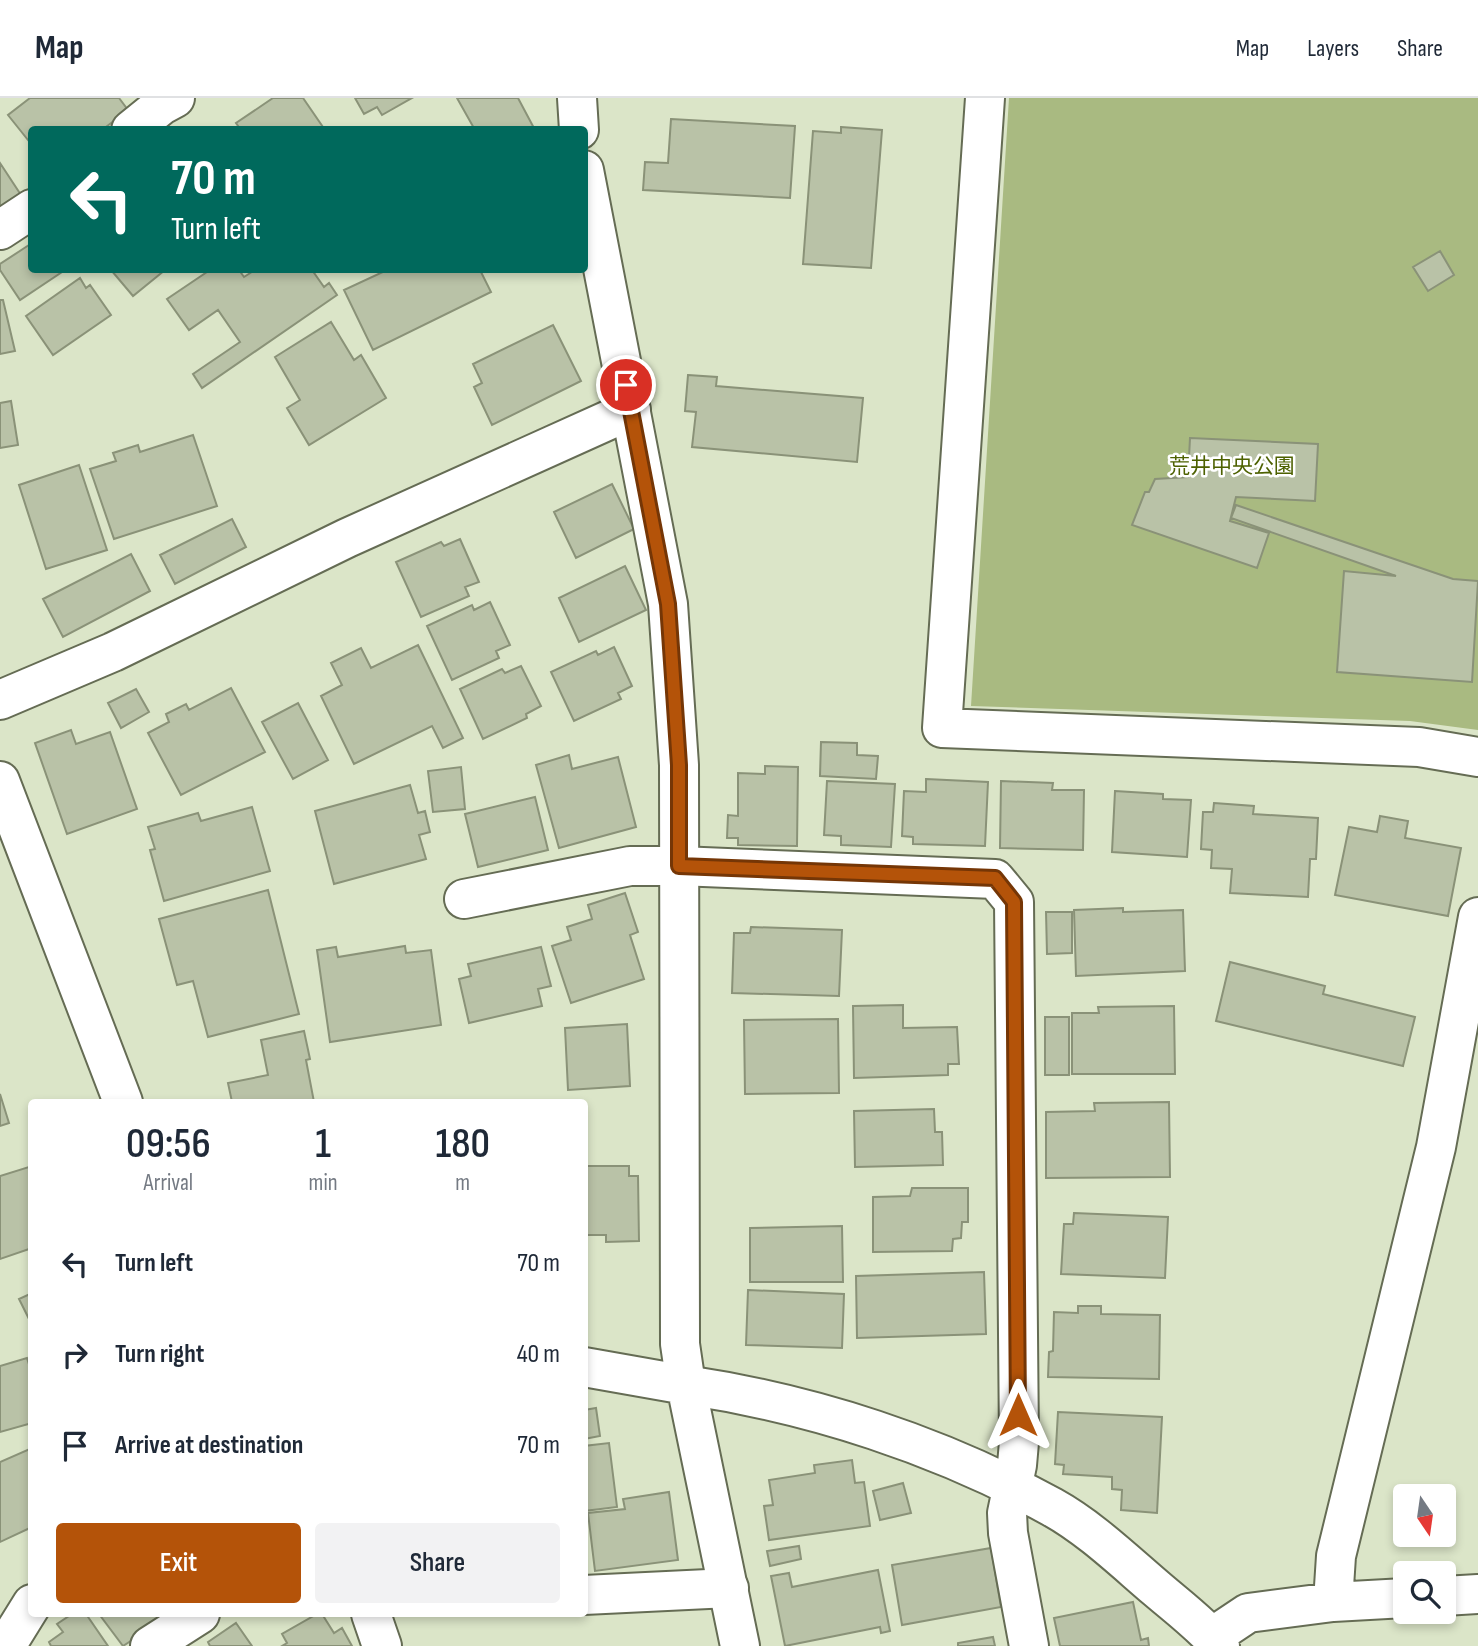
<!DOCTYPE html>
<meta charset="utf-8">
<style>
:root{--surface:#fff;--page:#f2f2f3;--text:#1f2937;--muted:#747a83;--line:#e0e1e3;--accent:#b45309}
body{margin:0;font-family:"Sofia Sans Condensed","Noto Sans JP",sans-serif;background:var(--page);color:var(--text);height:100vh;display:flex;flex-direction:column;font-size:26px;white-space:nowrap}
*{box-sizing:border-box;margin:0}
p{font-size:23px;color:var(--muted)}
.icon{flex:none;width:38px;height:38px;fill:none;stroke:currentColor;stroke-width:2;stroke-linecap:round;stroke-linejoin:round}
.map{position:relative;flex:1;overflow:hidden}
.panel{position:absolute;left:28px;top:1001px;width:560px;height:518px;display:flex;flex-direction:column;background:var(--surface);border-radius:7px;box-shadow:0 4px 10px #0003}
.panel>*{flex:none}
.guide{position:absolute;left:28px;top:28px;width:560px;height:147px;border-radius:7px;box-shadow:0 4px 10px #0003;background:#00695c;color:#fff;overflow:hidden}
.needle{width:46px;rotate:167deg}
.buttons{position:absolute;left:1393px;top:1386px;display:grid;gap:14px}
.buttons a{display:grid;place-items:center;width:63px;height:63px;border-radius:7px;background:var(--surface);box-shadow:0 4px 10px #0003;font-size:35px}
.pin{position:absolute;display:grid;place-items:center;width:60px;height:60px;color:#fff;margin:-30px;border:4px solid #fff;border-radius:50%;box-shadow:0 2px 7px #0007}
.me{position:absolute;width:77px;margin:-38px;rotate:0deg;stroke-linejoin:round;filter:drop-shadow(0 0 5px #0008)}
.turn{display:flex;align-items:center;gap:24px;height:147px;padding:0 28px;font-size:32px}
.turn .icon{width:91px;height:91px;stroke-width:2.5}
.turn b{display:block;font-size:49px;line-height:60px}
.eta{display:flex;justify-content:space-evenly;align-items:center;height:119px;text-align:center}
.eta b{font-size:42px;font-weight:600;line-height:49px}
.primary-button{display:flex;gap:14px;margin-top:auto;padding:14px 28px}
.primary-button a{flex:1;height:80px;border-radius:7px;background:var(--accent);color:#fff;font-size:28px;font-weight:600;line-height:80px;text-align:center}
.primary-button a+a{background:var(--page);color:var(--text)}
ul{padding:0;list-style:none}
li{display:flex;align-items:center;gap:21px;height:91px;padding:0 28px}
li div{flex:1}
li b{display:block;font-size:26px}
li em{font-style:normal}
header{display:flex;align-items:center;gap:42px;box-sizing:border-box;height:98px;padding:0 35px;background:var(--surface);border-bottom:2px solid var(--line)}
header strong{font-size:33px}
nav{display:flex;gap:38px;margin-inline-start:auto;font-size:24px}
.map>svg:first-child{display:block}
.green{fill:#a9ba81}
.building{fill:#b9c2a7;stroke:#8a9278;stroke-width:2}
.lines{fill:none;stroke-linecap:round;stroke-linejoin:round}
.street-casing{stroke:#656c54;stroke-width:42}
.secondary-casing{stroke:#656c54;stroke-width:42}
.street{stroke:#fff;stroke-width:38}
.secondary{stroke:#fff;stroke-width:38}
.route-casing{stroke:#753606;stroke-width:18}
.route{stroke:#b45309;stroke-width:12}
.labels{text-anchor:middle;stroke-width:5;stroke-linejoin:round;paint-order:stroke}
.park-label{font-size:21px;fill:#4d6100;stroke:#fff}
</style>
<header>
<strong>Map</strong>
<nav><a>Map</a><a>Layers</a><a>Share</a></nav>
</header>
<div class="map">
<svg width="1478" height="1548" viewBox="0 0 1478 1548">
<rect width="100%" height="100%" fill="#dbe5c8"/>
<path class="green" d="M1009,0H1478V632L1410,623L971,608Z"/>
<path class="building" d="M30,0H119L128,12L102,32H32V47L8,17Z
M273,0H303L325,32H241L236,25Z
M355,0H412L382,17L377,9L364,16Z
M457,0H518L535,32H475Z
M671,21L795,28L790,100L643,92L645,64L668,65Z
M841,29L882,32L871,170L803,166L813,33L841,35Z
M0,65L21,97L0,111Z
M32,145V172H65L20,202L0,172V166Z
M1440,153L1454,177L1428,193L1413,169Z
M111,172H165L133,198Z
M210,172H239L244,179L255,172H312L324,189L329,185L337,197L202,290L193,276L240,244L218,212L189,232L167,201Z
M387,172H480L491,194L373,252L344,192Z
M80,180L86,190L90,187L111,217L53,257L26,218Z
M0,202H3L15,253L0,256Z
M331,224L354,262L361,257L386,300L309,347L287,310L300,302L275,259Z
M553,227L581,283L492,327L474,289L482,285L473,266Z
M688,277L717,279L716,288L863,300L857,364L692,349L696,314L685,313Z
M11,303L18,347L0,350V305Z
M193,337L217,408L114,441L90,371L116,363L113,355L138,347L140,354Z
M1190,340L1318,346L1315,403L1236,399L1230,423L1269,435L1257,470L1132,427L1145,394H1149L1155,381L1188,379Z
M79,367L107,452L46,471L19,387Z
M612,386L634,431L576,460L554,414Z
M1236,407L1453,481L1478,483L1472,584L1337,574L1344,473L1396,478L1231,420Z
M232,421L246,449L175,486L160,457Z
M460,441L479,484L465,489L469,498L421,519L396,464L441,444L444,448Z
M131,456L150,493L63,539L43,501Z
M625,468L646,512L579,544L559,500Z
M490,504L510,547L496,553L499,560L452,582L427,528L472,507L474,512Z
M418,547L463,640L443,650L432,628L354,666L321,598L342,587L331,565L361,550L371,570Z
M614,549L632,588L618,595L621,601L574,623L551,574L596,553L598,557Z
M521,568L541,608L526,616L527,620L483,641L460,591L502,571L505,575Z
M231,590L265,654L181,697L148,635L169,624L166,616L186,606L189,612Z
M136,591L149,614L121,630L108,605Z
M298,605L328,662L293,681L262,624Z
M71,632L76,646L110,634L137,711L67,736L35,645Z
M821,644L857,645V657L878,658L876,681L820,678Z
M569,657L572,671L618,659L636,729L559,750L536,667Z
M765,668L798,669L797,748L738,747V740H727L728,717L738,718V675L765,676Z
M461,669L465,711L433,714L428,673Z
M926,681L988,684L985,748L913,746V739L902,738L904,693L926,694Z
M827,683L895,686L891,749L841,747V738L824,737Z
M1001,683L1053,685L1052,692H1084L1083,752L1000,750Z
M410,687L418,715L425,713L430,734L419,737L426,761L334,786L315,713Z
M1115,693L1163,696V701L1191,702L1187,759L1112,754Z
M535,699L548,752L478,769L465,716Z
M1214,705L1254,708L1253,716L1318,720L1316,761H1310L1308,799L1230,795L1232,771L1211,770L1212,752L1201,751L1203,714H1213Z
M252,709L270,773L164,803L150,752L155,751L148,729L198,715L201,723Z
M1380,718L1408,723L1405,740L1461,750L1448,818L1335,797L1349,729L1377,734Z
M268,792L299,916L208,939L193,883L177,887L159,821Z
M625,795L638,834L630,837L644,881L571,905L552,848L571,842L567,829L592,821L588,807Z
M1123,810V814L1183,812L1185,873L1076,878L1074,812Z
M1046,814H1072V855L1047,856Z
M751,829L842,832L839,898L732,895L734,835H750Z
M405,848L406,855L431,852L441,927L330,944L317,852L336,849L338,859Z
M541,849L551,888L538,891L542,908L469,925L459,881L471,878L468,866Z
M1230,864L1325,888L1323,896L1415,919L1403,968L1216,923Z
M903,907V930L957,929L959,966H948V977L854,980L853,908Z
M1174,908L1175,976H1072V915H1099L1098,909Z
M1045,919H1069V977H1045Z
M838,921L839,995L745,996L744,922Z
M627,926L630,988L568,992L565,930Z
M304,933L310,961L306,962L314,1004H232L228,985L268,977L261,942Z
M0,996L9,1025L0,1028Z
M1169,1004L1170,1079L1046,1080V1014L1095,1013L1094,1005Z
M934,1011L935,1034H942L943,1067L855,1069L854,1013Z
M32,1068V1150L0,1161V1078Z
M584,1068H629V1078H638L639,1143L606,1144V1137H584Z
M912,1090H968V1124H962L961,1140L953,1141L952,1153L873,1154V1099L910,1098Z
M1074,1115L1168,1119L1165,1180L1061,1176L1064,1126H1073Z
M842,1128L843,1184H750V1130Z
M984,1174L986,1236L857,1240L856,1178Z
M748,1192L844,1196L842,1250L746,1247Z
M32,1195V1227L19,1201Z
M1078,1208H1101V1216L1160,1217L1159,1281L1048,1279L1049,1254L1053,1253L1054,1214L1078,1215Z
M27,1260L32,1276V1325L0,1334V1268Z
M596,1310L600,1338L584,1341V1312Z
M1058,1314L1162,1319L1157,1415L1121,1412L1122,1392L1112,1391V1379L1063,1376L1064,1367L1055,1366Z
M609,1345L617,1409L584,1413V1348Z
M32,1350V1429L0,1444V1364Z
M852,1362L855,1385L864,1384L870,1428L769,1442L764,1408L773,1407L769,1382L815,1375L814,1367Z
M903,1385L911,1415L880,1422L873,1393Z
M669,1394L678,1462L595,1473L588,1415L625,1411L623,1401Z
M799,1448L801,1461L770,1468L767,1453Z
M991,1450L1001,1509L902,1527L892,1467Z
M878,1472L890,1533L881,1535L880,1529L785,1548L771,1478L789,1475L792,1489Z
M1133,1504L1141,1542L1148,1540L1149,1548H1060L1054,1520Z
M72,1516H86L108,1548H51L49,1544L63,1534L57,1526Z
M99,1516H172L123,1548Z
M317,1516H322L334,1535L342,1530L352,1548H282L287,1545L282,1536Z
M236,1525L252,1548H210L208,1544Z
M993,1539L995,1548H958V1545Z"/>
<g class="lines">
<g class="street-casing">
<path id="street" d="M985,0L942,630L1419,649L1478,659
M131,32L162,7L175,0
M0,132L32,111
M0,602L113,554L347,440L631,312
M464,801L630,768H679L995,781L1014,804L1019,1344L1017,1367L1007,1415L1008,1435L1029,1548
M686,1287C813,1306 939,1347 1052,1409C1090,1430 1124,1463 1157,1491C1178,1509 1202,1527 1220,1548
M584,1497L729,1490
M1444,1498L1478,1496
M1333,1504L1336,1458L1436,1049L1478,819
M371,1516L382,1548
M1212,1539L1248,1515L1333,1504L1405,1500
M6,1548L32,1506
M150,1548L200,1516"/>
</g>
<g class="secondary-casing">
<path id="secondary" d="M577,0L579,32
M584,72L668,506L679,667L680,1246L686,1287L740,1548
M0,683L123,1004
M584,1269L686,1287"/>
</g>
<use href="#street" class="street"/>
<use href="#secondary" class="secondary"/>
</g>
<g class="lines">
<g class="route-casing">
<path id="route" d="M626,287L668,506L679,667V768L995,780L1014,804L1018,1317"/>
</g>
<use href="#route" class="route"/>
</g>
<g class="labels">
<g class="park-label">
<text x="1232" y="375">荒井中央公園</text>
</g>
</g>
</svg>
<div class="buttons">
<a><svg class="needle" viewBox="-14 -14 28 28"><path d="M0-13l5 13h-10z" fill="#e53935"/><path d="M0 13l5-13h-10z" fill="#747a83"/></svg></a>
<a><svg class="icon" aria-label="search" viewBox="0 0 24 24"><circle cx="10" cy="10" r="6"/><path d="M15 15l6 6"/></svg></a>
</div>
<div class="pin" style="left:626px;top:287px;background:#d93025"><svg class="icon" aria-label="arrive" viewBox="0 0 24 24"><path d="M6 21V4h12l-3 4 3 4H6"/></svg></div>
<svg class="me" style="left:1018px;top:1317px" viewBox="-20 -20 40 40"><path d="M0-17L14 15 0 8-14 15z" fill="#b45309" stroke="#fff" stroke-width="4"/></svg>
<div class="guide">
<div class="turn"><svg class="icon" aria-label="left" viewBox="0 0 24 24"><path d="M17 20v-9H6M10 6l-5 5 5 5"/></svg><div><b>70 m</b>Turn left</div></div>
</div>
<section class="panel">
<div class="eta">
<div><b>09:56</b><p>Arrival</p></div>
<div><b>1</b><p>min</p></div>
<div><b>180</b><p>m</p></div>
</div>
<ul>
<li><svg class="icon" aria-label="left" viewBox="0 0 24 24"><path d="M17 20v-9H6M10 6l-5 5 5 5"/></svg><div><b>Turn left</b></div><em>70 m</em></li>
<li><svg class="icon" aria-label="right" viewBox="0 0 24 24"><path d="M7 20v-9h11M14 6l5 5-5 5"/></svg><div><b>Turn right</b></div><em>40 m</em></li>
<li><svg class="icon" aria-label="arrive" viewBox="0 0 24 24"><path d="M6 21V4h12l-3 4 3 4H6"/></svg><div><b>Arrive at destination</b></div><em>70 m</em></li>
</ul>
<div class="primary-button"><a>Exit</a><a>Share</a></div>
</section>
</div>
